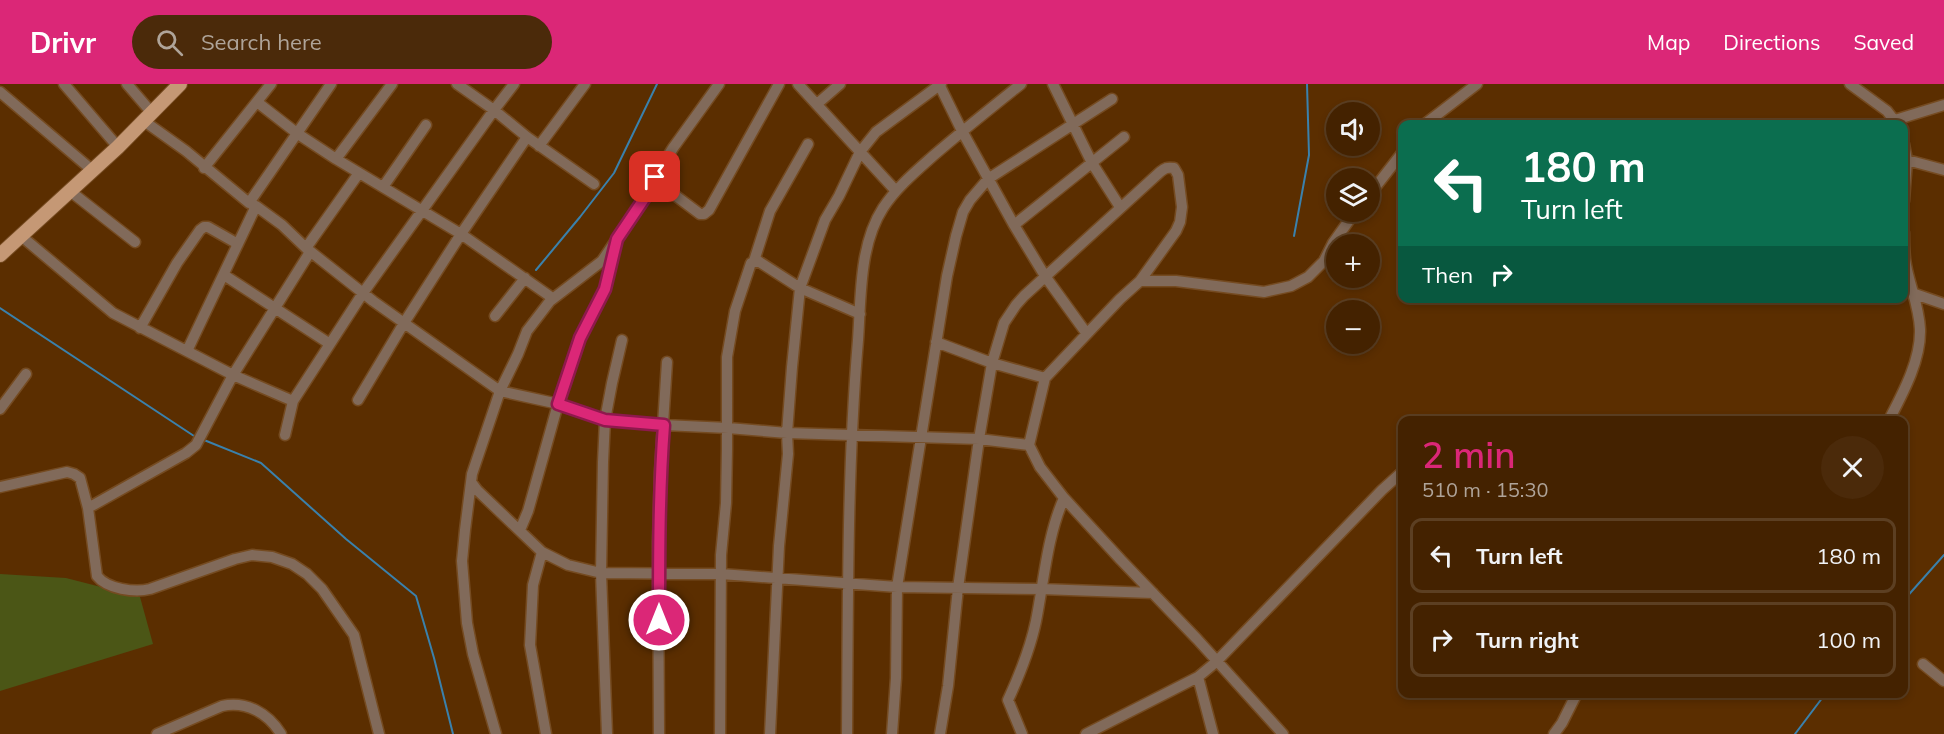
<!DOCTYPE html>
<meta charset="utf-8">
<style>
:root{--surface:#420;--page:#4b2a0a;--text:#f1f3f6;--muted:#afa499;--line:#5c3f22;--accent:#db2777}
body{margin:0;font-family:Mulish,sans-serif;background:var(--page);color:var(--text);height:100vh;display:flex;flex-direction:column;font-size:22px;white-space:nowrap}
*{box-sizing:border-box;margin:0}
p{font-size:20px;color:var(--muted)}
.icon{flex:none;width:33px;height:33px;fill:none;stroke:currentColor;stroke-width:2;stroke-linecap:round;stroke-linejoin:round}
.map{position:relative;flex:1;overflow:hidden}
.sheet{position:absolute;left:1398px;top:332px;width:510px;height:282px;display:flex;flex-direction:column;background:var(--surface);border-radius:12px;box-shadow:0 3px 9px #0003,0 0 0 2px var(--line)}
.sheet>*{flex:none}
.hud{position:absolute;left:1398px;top:36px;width:510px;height:183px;border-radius:12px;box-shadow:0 3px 9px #0003,0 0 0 2px var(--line);background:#0b6e4f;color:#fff;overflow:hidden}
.buttons{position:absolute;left:1326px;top:18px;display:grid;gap:12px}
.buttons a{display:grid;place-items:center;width:54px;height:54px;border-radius:50%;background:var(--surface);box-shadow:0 3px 9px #0003,0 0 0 2px var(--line);font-size:30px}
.pin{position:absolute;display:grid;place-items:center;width:51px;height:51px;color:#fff;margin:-26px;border-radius:12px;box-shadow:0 3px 9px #0006}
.me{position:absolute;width:66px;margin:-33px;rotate:0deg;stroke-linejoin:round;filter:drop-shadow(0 0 4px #0008)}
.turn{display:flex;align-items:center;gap:21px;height:126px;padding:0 24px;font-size:27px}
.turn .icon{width:78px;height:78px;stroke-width:2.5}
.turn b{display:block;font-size:42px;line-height:51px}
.then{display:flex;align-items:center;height:57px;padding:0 24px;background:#0003;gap:12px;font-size:22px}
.round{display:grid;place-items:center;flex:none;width:63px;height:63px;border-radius:32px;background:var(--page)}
.headline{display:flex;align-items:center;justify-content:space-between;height:102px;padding:0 24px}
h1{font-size:36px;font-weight:600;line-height:45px;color:var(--accent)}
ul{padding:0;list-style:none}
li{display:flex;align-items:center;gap:18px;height:75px;margin:0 12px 9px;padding:0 12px;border:3px solid var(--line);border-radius:12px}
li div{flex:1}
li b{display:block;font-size:22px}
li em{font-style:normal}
header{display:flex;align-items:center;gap:36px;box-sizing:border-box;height:84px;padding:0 30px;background:var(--accent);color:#fff}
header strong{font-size:28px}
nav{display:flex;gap:33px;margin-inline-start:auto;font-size:21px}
.search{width:420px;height:54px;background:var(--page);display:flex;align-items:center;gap:15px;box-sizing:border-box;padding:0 21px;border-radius:33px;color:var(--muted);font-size:22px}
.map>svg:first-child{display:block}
.green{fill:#4b5616}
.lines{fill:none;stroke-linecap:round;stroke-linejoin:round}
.stream{stroke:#3a81ac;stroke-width:2}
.minor-casing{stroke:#754b21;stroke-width:13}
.major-casing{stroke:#754b21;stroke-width:16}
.minor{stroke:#816a5a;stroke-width:10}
.major{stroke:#c59875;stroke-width:14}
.route-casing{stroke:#8e194d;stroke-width:15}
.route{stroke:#db2777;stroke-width:10}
</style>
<header>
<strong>Drivr</strong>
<div class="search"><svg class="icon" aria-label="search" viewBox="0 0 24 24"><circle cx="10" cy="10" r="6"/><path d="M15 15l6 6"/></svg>Search here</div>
<nav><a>Map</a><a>Directions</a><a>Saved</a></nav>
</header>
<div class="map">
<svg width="1944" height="650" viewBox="0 0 1944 650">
<rect width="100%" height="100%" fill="#5b2e00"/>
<path class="green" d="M0,490L66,494L140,513L153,560L0,607Z"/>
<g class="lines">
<path class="stream" d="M1294,152L1309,71L1307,0
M536,186L580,133L614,89L657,0
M0,224L194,352
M204,356L261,379L346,455L416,512L434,574L453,650
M1904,516L1944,471
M1795,650L1826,609"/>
<g class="minor-casing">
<path id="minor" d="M64,0L118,63
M127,0L152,29
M457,0L494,26L527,53L594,100
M719,0L673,64L655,93L656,97L700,130H704L709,126L779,0
M798,0L896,107
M939,0L962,47L1014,141
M1053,0L1092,79L1120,123
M1850,0L1887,27L1897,40
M0,8L92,86
M257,18L298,50L336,75L461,150L404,239L358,316
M817,20L840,0
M1895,36L1944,21
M144,37L186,67L249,119L256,122L282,141L306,164L373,217L500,307L554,319L605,336L664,341L728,344L787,349L979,355L1029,361
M1425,40L1477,0
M1904,60L1907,76L1904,117
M539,62L585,0
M336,75L392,0
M1907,76L1944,86
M204,84L271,0
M383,103L426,41
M70,107L135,158
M1370,110L1402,69
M249,119L331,0
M20,151L113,229L233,291L293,317
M306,164L359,89
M754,177L770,127L808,60
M224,191L330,260
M1140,197H1176L1264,208L1291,202L1308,193L1324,177L1333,159L1355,128
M1915,210L1944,220
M550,217L602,177L656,97
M495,232L525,194
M140,244L177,179L200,146L204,143H208L238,160
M1087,250L1045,192L1014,141L1124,53
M936,258L992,279L1045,294
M187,267L256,122
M0,325L26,290
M1889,336C1903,309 1921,276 1920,245C1919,222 1910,203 1906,181C1904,171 1904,160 1904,149
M285,351L293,317L363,209L494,26L514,0
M471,398L477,406L542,468L568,481L601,489L721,490L897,503L1041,505L1153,509
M0,403L67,388L74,390L80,394L88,424L97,492C107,505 135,509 150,505L235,475L252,471L272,473L292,480L307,490L322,505L354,551L379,650
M88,424L186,369L196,361L233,291L310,168
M520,446L528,427L558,320L580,254L605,205L617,155
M542,468L533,501L530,561L546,650
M1923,580L1944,597
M1198,593L1213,650
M157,650L222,622C247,617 268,629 281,650
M496,650L473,570L467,539L462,477L465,446L472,390L500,307L518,270L527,247L550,217L551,213L461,150L527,53
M607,650L601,489L603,378L605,336L612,299L622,256
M659,650L658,458L660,387L667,278
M720,650L721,471L726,419L727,364V273L735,227L751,179L758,177L800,204L860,230
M770,650L779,462L788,370L787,349L792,283L800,204L825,136L839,112L860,68L876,48L941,0
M847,650C848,519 847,387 858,256C861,214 859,161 883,124C896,104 915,88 933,72C962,47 991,24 1021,0
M892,650L896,594L897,503L947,192L956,152L963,128L970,116L988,95L1112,15
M940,650L948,602L958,504L979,355L992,279L1004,239L1016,221L1024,212L1160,88C1165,84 1167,83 1174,84L1178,91L1182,123L1180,138L1176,147L1140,197L1120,215L1045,294L1029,361L1040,383L1064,414L1121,476L1197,555L1283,650
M1022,650L1008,616C1020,590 1030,566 1036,537C1044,497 1047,452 1064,414
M1086,650L1198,593L1216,578L1382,406L1402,388
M1554,650L1562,639L1577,609"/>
</g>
<g class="major-casing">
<path id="major" d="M0,171L118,63L180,0"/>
</g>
<use href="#minor" class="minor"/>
<use href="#major" class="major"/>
</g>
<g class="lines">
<g class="route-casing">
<path id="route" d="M655,93L656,97L617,155L605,205L580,254L558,320L605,336L664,341C659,406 659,471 659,536"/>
</g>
<use href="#route" class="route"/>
</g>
</svg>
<div class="buttons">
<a><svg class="icon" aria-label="sound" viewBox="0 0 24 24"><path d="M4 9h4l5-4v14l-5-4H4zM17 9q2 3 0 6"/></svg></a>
<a><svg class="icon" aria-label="layers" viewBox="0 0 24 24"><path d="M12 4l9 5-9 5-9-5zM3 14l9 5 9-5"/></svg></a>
<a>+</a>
<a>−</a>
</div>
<div class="pin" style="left:655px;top:93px;background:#d93025"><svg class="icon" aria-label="arrive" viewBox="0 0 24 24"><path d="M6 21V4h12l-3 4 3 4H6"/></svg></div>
<svg class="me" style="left:659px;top:536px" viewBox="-20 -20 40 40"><circle r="17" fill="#db2777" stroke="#fff" stroke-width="3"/><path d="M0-11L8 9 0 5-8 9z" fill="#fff"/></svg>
<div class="hud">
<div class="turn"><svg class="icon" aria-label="left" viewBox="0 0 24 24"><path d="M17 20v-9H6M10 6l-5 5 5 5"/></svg><div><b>180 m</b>Turn left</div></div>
<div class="then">Then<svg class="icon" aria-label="right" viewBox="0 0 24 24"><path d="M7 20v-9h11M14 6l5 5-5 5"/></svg></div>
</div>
<section class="sheet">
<div class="headline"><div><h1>2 min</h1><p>510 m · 15:30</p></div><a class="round"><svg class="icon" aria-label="close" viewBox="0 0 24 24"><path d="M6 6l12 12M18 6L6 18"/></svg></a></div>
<ul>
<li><svg class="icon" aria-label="left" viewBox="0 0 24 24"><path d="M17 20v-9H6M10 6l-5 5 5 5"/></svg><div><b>Turn left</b></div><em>180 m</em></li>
<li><svg class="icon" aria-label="right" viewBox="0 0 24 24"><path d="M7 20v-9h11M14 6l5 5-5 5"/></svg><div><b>Turn right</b></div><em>100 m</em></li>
</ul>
</section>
</div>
